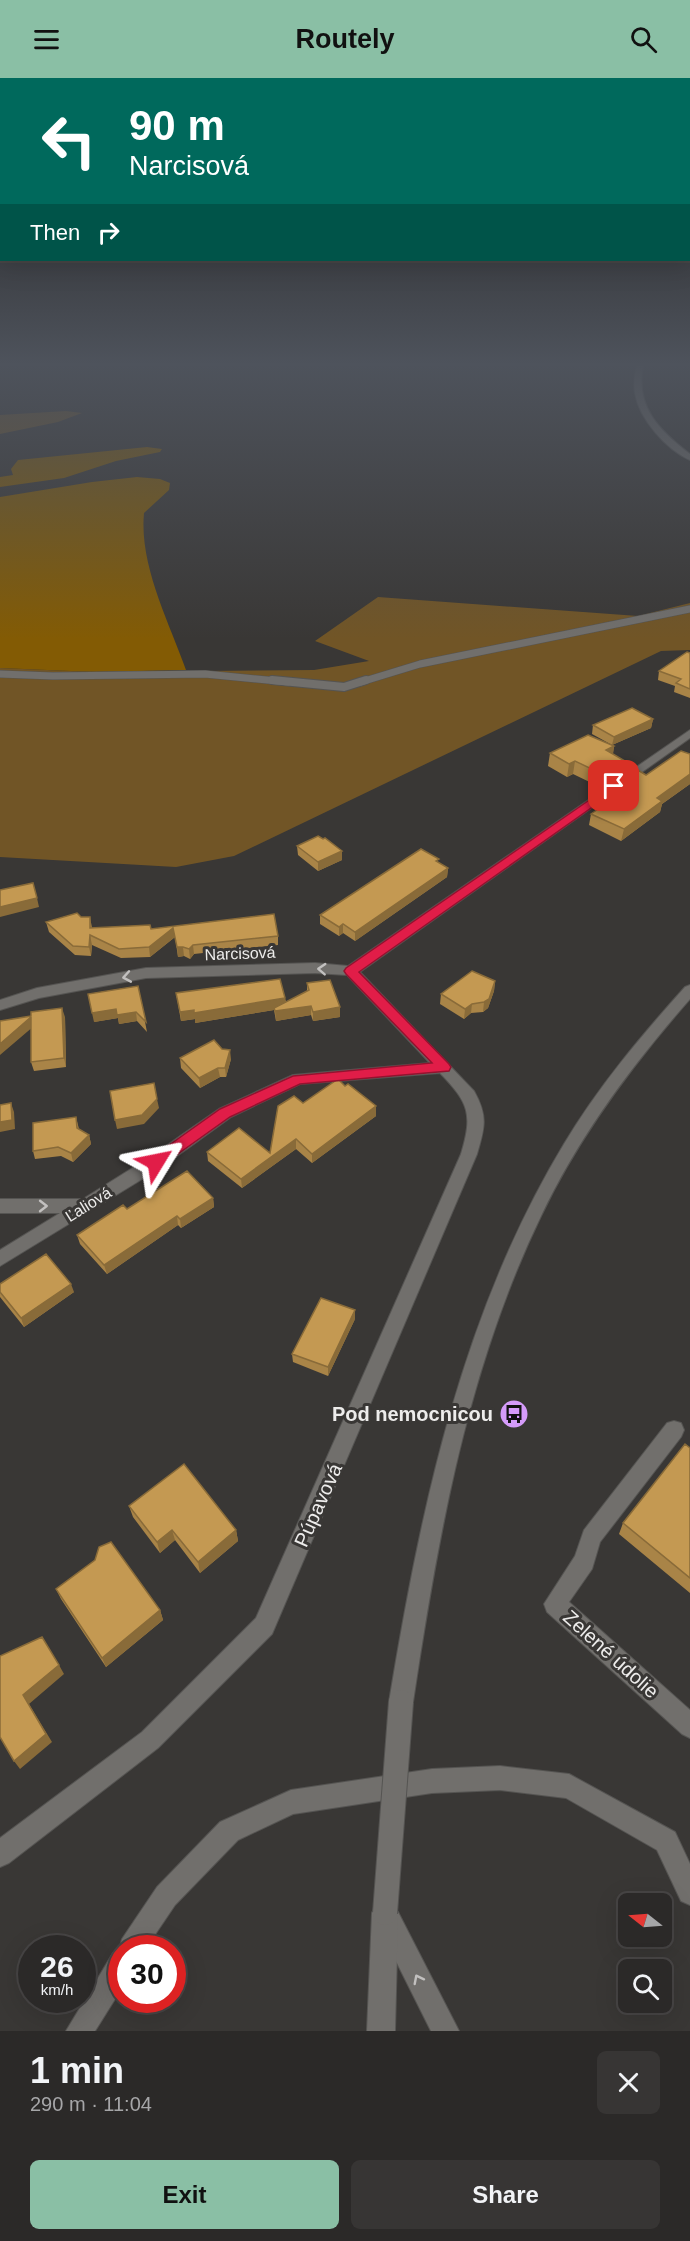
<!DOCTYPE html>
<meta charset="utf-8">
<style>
:root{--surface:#2b2928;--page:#373534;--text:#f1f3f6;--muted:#a6a6a8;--line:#474545;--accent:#8abfa5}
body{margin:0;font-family:Arial,sans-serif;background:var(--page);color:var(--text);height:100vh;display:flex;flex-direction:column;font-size:22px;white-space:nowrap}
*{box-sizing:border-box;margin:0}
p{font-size:20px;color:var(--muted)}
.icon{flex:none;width:33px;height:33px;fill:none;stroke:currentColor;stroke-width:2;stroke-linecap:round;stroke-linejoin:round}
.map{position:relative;height:1953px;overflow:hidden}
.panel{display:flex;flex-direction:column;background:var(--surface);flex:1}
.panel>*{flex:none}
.top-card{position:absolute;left:0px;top:0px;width:690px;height:183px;box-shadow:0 6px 24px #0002,0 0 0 2px var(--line);background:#00695c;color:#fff;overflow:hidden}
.needle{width:39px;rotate:287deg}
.tools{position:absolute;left:618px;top:1815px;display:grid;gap:12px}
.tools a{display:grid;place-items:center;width:54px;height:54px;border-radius:9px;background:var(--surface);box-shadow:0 6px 24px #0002,0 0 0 2px var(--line);font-size:30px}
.speed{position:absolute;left:18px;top:1857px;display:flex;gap:12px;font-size:30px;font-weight:700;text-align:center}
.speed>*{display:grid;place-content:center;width:78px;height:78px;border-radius:50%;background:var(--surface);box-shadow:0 6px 24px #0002,0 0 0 2px var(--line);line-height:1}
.speed small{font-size:15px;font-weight:400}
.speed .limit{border:9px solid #d22;background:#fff;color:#111}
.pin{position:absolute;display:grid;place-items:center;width:51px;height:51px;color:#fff;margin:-26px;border-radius:12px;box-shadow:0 3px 9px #0006}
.me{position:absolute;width:66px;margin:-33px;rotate:55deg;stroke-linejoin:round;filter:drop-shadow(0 0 4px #0008)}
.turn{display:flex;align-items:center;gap:21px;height:126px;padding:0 30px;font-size:27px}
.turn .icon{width:78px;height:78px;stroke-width:2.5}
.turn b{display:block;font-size:42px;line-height:51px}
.then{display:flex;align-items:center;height:57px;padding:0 30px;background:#0003;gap:12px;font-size:22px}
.round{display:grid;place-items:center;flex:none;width:63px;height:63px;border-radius:9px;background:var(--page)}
.overview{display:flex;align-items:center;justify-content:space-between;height:102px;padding:0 30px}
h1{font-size:36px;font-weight:600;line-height:45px}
.button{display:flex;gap:12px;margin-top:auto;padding:12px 30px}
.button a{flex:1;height:69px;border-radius:9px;background:var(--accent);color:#111;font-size:24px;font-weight:600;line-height:69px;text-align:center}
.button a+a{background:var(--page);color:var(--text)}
header{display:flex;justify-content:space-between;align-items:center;height:78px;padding:0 30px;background:var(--accent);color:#111;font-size:27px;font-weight:600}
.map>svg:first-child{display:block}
.green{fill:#715526}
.forest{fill:#835b04}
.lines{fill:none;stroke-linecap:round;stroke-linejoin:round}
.lane-far1-casing{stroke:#555452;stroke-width:8}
.lane-casing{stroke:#555452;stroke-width:10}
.street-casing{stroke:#555452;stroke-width:2}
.secondary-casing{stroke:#555452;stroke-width:2}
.lane-far1{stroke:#716f6c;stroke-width:7}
.lane{stroke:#716f6c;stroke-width:8}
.street{fill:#716f6c;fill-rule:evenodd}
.secondary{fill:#716f6c;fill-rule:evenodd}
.secondary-bridge-casing{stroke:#555452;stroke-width:26;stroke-linecap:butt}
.secondary-bridge{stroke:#716f6c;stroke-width:24}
.wall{fill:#a98447}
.shaded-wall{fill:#896b39}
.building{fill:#c49952;stroke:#896b39;stroke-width:1.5}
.oneway{stroke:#c2c0bf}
.route{fill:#e11d48;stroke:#92132f;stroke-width:1.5}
.labels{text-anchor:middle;stroke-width:6;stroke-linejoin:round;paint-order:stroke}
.street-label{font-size:16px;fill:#edeceb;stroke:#393735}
.near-poi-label{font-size:20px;font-weight:bold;fill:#edeceb;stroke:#393735;text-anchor:end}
.near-street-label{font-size:20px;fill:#edeceb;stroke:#393735}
</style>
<header><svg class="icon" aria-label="menu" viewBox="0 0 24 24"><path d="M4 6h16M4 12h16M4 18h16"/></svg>Routely<svg class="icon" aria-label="search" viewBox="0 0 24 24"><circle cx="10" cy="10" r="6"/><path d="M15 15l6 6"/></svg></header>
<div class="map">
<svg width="690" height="1953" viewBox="0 0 690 1953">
<rect width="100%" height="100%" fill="#393735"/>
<path class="green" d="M66,333L82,335L58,344L0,356V337Z
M378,519L638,538L690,525V572L661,573L234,778L176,789L0,779V590L94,594L314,592L369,583L315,563Z"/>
<path class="forest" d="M147,369L162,371L160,374L116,383L64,400L0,409V399L13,397L11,391L18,382Z
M137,399L160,401L170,405L169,412L144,435C139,487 169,544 186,592L94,594L0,590V419L92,404Z"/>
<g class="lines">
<g class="lane-far1-casing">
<path id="lane-far1" d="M0,596L53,598L205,596L288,604
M361,604L420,586L690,531"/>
</g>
<g class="lane-casing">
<path id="lane" d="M272,602L344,609L366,602"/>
</g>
<g class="street-casing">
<path id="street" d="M690,652V660L360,894L474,1013C488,1038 485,1049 477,1076L272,1556L158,1670L9,1785L0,1789V1760L142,1654L256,1540L461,1076C473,1036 469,1025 440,995L300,1006L231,1039L162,1089L0,1188V1172L60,1135H0V1121H83L150,1079L219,1031L293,997L430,985L347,897L315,895L146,900L39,920L0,932V922L37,910L146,890L315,885L348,888Z
M674,1343L681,1345L684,1352L681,1359L600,1464L592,1491L569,1524L690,1632V1660L682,1656L547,1534L544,1526L575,1478L584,1452L667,1345Z
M500,1688L569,1696L675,1754L690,1786V1827L681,1823L657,1772L566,1720L500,1712L432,1715L293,1736L238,1762L175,1827L146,1870H122V1910L95,1953H66L113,1875L119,1872L122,1861L157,1809L220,1744L291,1712L432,1691Z
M389,1830L398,1834L459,1953H431L376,1843L380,1834Z"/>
</g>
<g class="secondary-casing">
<path id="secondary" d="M637,287H643C635,329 659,352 690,376V382C667,372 639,341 635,315C633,305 635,296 637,287Z
M690,907V921C632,987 579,1058 541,1138C467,1291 438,1458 413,1624L409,1632L401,1636L393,1632L389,1624C421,1430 461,1237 564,1066C598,1009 641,958 685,909Z
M385,1822L394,1826L398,1835L395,1953H367L372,1835L376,1826Z"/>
</g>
<use href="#lane-far1" class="lane-far1"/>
<use href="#lane" class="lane"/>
<use href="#street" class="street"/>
<use href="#secondary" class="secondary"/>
<g class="secondary-bridge-casing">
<path id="secondary-bridge" d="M385,1835L401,1624"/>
</g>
<use href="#secondary-bridge" class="secondary-bridge"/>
</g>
<path class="wall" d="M690,575V620L674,614L675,608L658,602L659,593Z
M653,641L651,650L612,667L592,656L593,647Z
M614,668L613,676L625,683L622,696L602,710L573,696L567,699L548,688L550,675Z
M690,676V706L662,726L660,734L621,763L589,747L591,736L617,717L615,716L617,705L646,697Z
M297,768L342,773V782L318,793L298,777Z
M439,785L448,790L447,799L355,863L343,855L339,858L320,846V837Z
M81,839H90L92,850L151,851L278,858V867L194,876L190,881L184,878L178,879L175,859L150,879L121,880L92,867L91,878L75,877L49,854L46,844Z
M495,903L494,913L488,930L483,934L471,935L464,941L440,926L441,916Z
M307,905L340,939L313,943L311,937L276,943L274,932L195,945V941L181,943L176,915L285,920L286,924L307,913Z
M138,908L147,954L137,943L119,946L118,940L94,944Z
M65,939L66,989L34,993L31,984V950L0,943Z
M180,980L231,981L226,999H220L200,1010L181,990Z
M303,1025L376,1038L312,1085L296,1071L242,1110L208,1083L207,1074L270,1075Z
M76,1039L79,1051L89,1057L91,1066L73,1084L61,1078L35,1081L33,1073Z
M213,1120L214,1129L181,1150L178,1147L107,1196L80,1166L77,1157L127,1131Z
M0,1206L74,1214L24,1249L0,1219Z
M355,1241L328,1298L293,1284L292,1276Z
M690,1370V1515L619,1456L623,1445Z
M129,1428L236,1452L238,1463L200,1495L175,1462L160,1475L133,1439Z
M56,1511L160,1532L163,1542L106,1589L61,1521Z"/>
<path class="shaded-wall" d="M653,641L651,650L612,667L614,659Z
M614,668L612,681L606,672Z
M575,683L573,696L567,699L569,686Z
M625,683L622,696L602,710L604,697Z
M690,696V706L662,726L660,734L621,763L624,751L657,720Z
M342,773V782L318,793V784Z
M448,790L447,799L355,863V854Z
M37,820L39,829L0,839V829Z
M343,846V855L339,858V849Z
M173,850L175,859L150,879L149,869Z
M90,857L92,867L91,878L89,869Z
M193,867L194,876L190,881L189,871Z
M177,869H183L184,878L178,879Z
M495,903L494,913L488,930L483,934L484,924Z
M285,920L286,930L195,945V941L181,943L180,934Z
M472,926L471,935L464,941L465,931Z
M311,928V937L276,943L275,933Z
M340,929V939L313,943V934Z
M62,930L65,939L66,989L64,980Z
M116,931L136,934L137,943L119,946L118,940L94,944L92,935Z
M31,939L34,948L0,977V966Z
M230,972L231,981L226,999L225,990Z
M218,990L220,999L200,1010L199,1000Z
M157,1021L159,1030L144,1046L117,1051L115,1042Z
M11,1025L14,1034L15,1051L0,1054V1044Z
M376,1028V1038L312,1085V1076Z
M89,1057L91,1066L73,1084L71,1075Z
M296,1061V1071L242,1110L241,1101Z
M213,1120L214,1129L181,1150L180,1141Z
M177,1138L178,1147L107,1196L104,1187Z
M71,1206L74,1214L24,1249L21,1240Z
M355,1232V1241L328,1298V1289Z
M172,1452L175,1462L160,1475L157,1464Z
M236,1452L238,1463L200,1495L198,1484Z
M160,1532L163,1542L106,1589L102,1580Z
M59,1587L64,1596L29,1626L52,1664L20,1691L14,1683L23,1617Z"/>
<path class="building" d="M687,574L690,575V611L676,605L681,601L659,593Z
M632,630L653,641L614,659L593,647Z
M588,657L614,668L606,672L625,683L604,697L575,683L569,686L550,675Z
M681,673L690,676V696L657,720L662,723L624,751L591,736L628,710L617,705L636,691L646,697Z
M318,758L323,761L325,760L342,773L318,784L297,768Z
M421,771L439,781L436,783L448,790L355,854L343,846L339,849L320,837Z
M33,805L37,820L0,829V812Z
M77,835L81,839H90V850L150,847L151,851L274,836L278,858L193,867L189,871L183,869H177L173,850L149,869L119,871L90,857L89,869L73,868L46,844Z
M472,893L495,903L489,921L484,924L472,926L465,931L441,916Z
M280,901L285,920L194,935V932L180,934L176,915Z
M330,902L340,929L313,934L311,928L275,933L274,930L309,912L307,905Z
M138,908L146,944L136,934L117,937L116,931L92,935L88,916Z
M62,930L64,980L31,984V939L0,966V943L31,938V934Z
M214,962L222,971L230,972L225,990H218L199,1000L180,980Z
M338,1001L345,1008L348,1006L376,1028L312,1076L296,1061L241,1101L207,1074L239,1050L270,1075L278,1028L294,1018L303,1025Z
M154,1005L157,1021L142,1037L115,1042L110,1013Z
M11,1025L12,1042L0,1044V1027Z
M76,1039L77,1050L89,1057L71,1075L58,1069L33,1073V1045Z
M187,1093L213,1120L180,1141L177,1138L104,1187L77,1157L123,1127L127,1131Z
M46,1176L71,1206L21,1240L0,1214V1206Z
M321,1220L355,1232L328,1289L292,1276Z
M685,1366L690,1370V1500L623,1445Z
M184,1386L236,1452L198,1484L172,1452L157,1464L129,1428Z
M111,1464L160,1532L102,1580L56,1511L95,1482L99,1469Z
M42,1559L59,1587L23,1617L46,1656L14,1683L0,1659V1578Z"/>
<defs><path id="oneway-chevron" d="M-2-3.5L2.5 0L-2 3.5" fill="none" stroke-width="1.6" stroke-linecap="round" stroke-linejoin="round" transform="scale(1.5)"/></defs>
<g class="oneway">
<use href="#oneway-chevron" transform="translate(322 891) rotate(-177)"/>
<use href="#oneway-chevron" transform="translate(127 899) rotate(170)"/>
<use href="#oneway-chevron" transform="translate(43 1128)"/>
<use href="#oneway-chevron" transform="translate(418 1901) rotate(-117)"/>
</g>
<linearGradient id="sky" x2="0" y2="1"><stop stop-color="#1f1e1d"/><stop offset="0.51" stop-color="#4e535c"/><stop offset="1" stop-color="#4e535c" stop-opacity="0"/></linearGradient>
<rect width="690" height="561" fill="url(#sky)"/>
<path class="route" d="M614,705L620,708L618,711L359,894L449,986L451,989L449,993L300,1006L230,1039L161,1088H151L148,1084L151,1080L220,1031L293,998L432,985L346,896L344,893L346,890Z"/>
<defs>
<g id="bus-disc" transform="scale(1.5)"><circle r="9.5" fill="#d59bfa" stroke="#393735"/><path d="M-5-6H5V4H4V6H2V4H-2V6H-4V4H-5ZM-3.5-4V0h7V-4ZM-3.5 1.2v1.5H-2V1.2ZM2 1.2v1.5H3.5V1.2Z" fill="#111"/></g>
</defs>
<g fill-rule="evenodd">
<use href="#bus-disc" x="514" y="1336"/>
</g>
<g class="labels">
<g class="street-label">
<text transform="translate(240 875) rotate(-2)" y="6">Narcisová</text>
<text transform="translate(88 1126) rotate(-32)" y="6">Ľaliová</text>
</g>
<g class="near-poi-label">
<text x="493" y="1343">Pod nemocnicou</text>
</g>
<g class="near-street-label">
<text transform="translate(318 1427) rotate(-66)" y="7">Púpavová</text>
<text transform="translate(611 1576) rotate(42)" y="7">Zelené údolie</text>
</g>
</g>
</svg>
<div class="tools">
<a><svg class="needle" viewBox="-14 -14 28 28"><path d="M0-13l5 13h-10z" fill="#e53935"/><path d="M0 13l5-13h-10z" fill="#a6a6a8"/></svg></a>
<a><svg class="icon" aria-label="search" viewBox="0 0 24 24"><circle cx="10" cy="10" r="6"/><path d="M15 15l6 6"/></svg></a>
</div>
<div class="speed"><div>26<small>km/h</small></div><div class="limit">30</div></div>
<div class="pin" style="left:614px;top:708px;background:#d93025"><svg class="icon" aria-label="arrive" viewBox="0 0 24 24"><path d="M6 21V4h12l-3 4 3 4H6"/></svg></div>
<svg class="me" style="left:156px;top:1084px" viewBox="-20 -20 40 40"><path d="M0-17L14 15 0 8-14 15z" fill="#e11d48" stroke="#fff" stroke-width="4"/></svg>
<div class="top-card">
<div class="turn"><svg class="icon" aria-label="left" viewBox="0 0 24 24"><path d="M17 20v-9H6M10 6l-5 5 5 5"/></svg><div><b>90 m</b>Narcisová</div></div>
<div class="then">Then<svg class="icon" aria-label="right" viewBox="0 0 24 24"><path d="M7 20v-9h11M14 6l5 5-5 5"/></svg></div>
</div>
</div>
<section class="panel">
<div class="overview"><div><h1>1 min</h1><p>290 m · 11:04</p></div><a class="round"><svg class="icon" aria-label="close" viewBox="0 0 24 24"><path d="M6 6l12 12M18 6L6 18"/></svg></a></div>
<div class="button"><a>Exit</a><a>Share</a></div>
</section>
